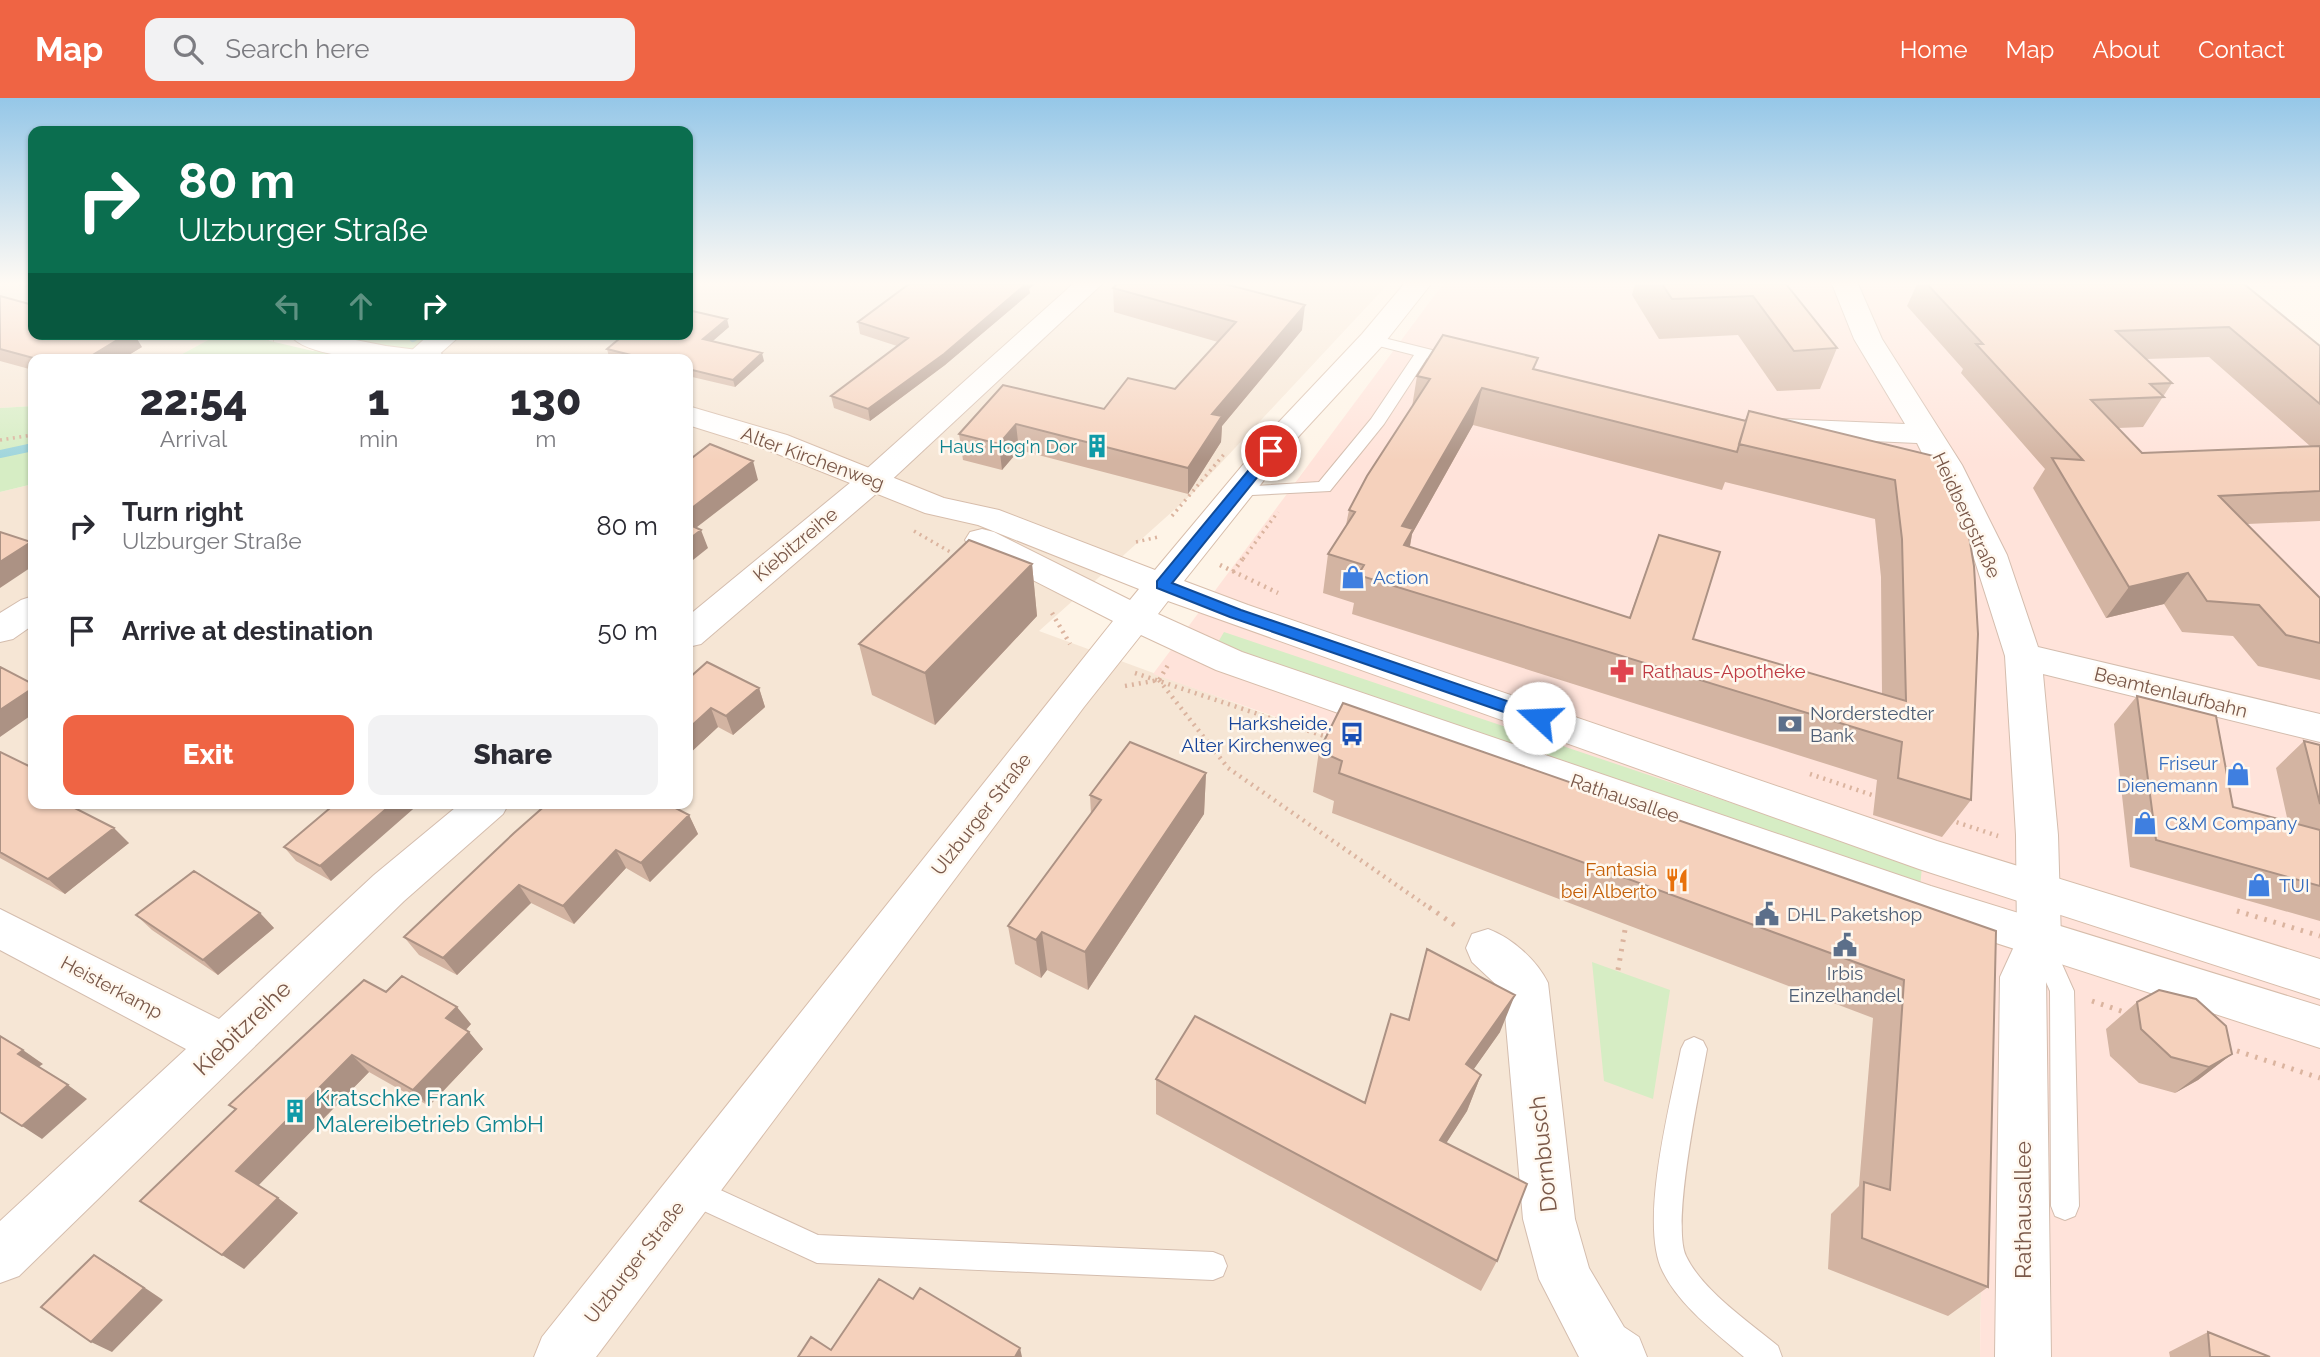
<!DOCTYPE html>
<meta charset="utf-8">
<style>
:root{--surface:#fff;--page:#f2f2f3;--text:#2b2b33;--muted:#7c7c81;--accent:#ef6444}
body{margin:0;font-family:Raleway,sans-serif;background:var(--page);color:var(--text);height:100vh;display:flex;flex-direction:column;font-size:26px;white-space:nowrap}
*{box-sizing:border-box;margin:0}
p{font-size:23px;color:var(--muted)}
.icon{flex:none;width:38px;height:38px;fill:none;stroke:currentColor;stroke-width:2;stroke-linecap:round;stroke-linejoin:round}
.map{position:relative;flex:1;overflow:hidden}
.drawer{position:absolute;left:28px;top:256px;width:665px;height:455px;display:flex;flex-direction:column;background:var(--surface);border-radius:14px;box-shadow:0 2px 5px #0004}
.drawer>*{flex:none}
.hud{position:absolute;left:28px;top:28px;width:665px;height:214px;border-radius:14px;box-shadow:0 2px 5px #0004;background:#0b6e4f;color:#fff;overflow:hidden}
.pin{position:absolute;display:grid;place-items:center;width:60px;height:60px;color:#fff;margin:-30px;border:4px solid #fff;border-radius:50%;box-shadow:0 2px 7px #0007}
.me{position:absolute;width:77px;margin:-38px;rotate:290deg;stroke-linejoin:round;filter:drop-shadow(0 0 5px #0008)}
.turn{display:flex;align-items:center;gap:24px;height:147px;padding:0 35px;font-size:32px}
.turn .icon{width:91px;height:91px;stroke-width:2.5}
.turn b{display:block;font-size:49px;line-height:60px}
.lanes{display:flex;align-items:center;height:66px;padding:0 35px;background:#0003;justify-content:center;gap:35px;direction:ltr}
.lanes .off{opacity:.35}
.eta{display:flex;justify-content:space-evenly;align-items:center;height:119px;text-align:center}
.eta b{font-size:42px;font-weight:800;line-height:49px}
.primary-button{display:flex;gap:14px;margin-top:auto;padding:14px 35px}
.primary-button a{flex:1;height:80px;border-radius:14px;background:var(--accent);color:#fff;font-size:28px;font-weight:800;line-height:80px;text-align:center}
.primary-button a+a{background:var(--page);color:var(--text)}
ul{padding:0;list-style:none}
li{display:flex;align-items:center;gap:21px;height:105px;padding:0 35px}
li div{flex:1}
li b{display:block;font-size:26px}
li em{font-style:normal}
header{display:flex;align-items:center;gap:42px;box-sizing:border-box;height:98px;padding:0 35px;background:var(--accent);color:#fff}
header strong{font-size:33px}
nav{display:flex;gap:38px;margin-inline-start:auto;font-size:24px}
.search{width:490px;height:63px;background:var(--page);display:flex;align-items:center;gap:18px;box-sizing:border-box;padding:0 24px;border-radius:14px;color:var(--muted);font-size:26px}
.map>svg:first-child{display:block}
.residential{fill:#f6e6d5}
.commercial{fill:#ffe3da}
.green{fill:#d6edc4}
.lines{fill:none;stroke-linecap:round;stroke-linejoin:round}
.stream{stroke:#9fd5dc;stroke-width:8}
.service-casing{stroke:#d4bdae;stroke-width:2}
.minor-casing{stroke:#d4bdae;stroke-width:2}
.secondary-casing{stroke:#d7bdab;stroke-width:2}
.path-far2{stroke:#dbb49f;stroke-width:3.5;stroke-dasharray:2 4.5;stroke-linecap:butt}
.path-far1{stroke:#dbb49f;stroke-width:4.5;stroke-dasharray:2 5;stroke-linecap:butt}
.path{stroke:#dbb49f;stroke-width:5;stroke-dasharray:2.5 7;stroke-linecap:butt}
.service{fill:#fff;fill-rule:evenodd}
.minor{fill:#fff;fill-rule:evenodd}
.secondary{fill:#fff;fill-rule:evenodd}
.wall{fill:#d3b4a2;fill-rule:evenodd}
.shaded-wall{fill:#ac9284}
.building{fill:#f5d1bc;stroke:#ac9284;stroke-width:2}
.route{fill:#1a73e8;stroke:#114b97;stroke-width:2}
.labels{text-anchor:middle;stroke-width:5;stroke-linejoin:round;paint-order:stroke}
.culture-label{font-size:19px;fill:#0d838f;stroke:#fff8ef;text-anchor:end}
.street-label{font-size:19px;fill:#7a5849;stroke:#fff8ef}
.shop-label{font-size:19px;fill:#366cbe;stroke:#fff8ef;text-anchor:start}
.health-label{font-size:19px;fill:#be3a42;stroke:#fff8ef;text-anchor:start}
.service-label{font-size:19px;fill:#4e5e75;stroke:#fff8ef;text-anchor:start}
.transit-label{font-size:19px;fill:#164399;stroke:#fff8ef;text-anchor:end}
.food-label{font-size:19px;fill:#c56008;stroke:#fff8ef;text-anchor:end}
.near-street-label{font-size:23px;fill:#7a5849;stroke:#fff8ef}
.near-culture-label{font-size:23px;fill:#0d838f;stroke:#fff8ef;text-anchor:start}
</style>
<header>
<strong>Map</strong>
<div class="search"><svg class="icon" aria-label="search" viewBox="0 0 24 24"><circle cx="10" cy="10" r="6"/><path d="M15 15l6 6"/></svg>Search here</div>
<nav><a>Home</a><a>Map</a><a>About</a><a>Contact</a></nav>
</header>
<div class="map">
<svg width="2320" height="1259" viewBox="0 0 2320 1259">
<rect width="100%" height="100%" fill="#fef4e7"/>
<path class="residential" d="M0,186H33V236H219L173,261H33V308L0,310Z
M688,186H1388L1193,395L1039,533L1320,636L1649,749L1986,875L1980,1259H0V394L33,386V705H688V261H400L433,236H688Z"/>
<path class="commercial" d="M1443,186H2193L2320,295V1259H1980L1986,875L1649,749L1153,576Z"/>
<path class="green" d="M219,236H240L313,253L341,236H433L400,261H173Z
M33,308V386L0,394V310Z
M1224,534L1922,769L1920,789L1214,551Z
M1592,864L1670,892L1653,1001L1604,983Z"/>
<g class="lines">
<path class="stream" d="M413,240L419,236
M0,356L33,349"/>
<g class="service-casing">
<path id="service" d="M1372,237L1440,254L1443,257L1435,262L1427,260L1384,326L1330,393L1232,398L1229,394L1232,390L1238,389L1319,384L1371,321L1414,257L1367,245L1364,242Z
M2040,834L2049,837L2074,893L2079,1108L2075,1118L2065,1122L2055,1118L2051,1108L2050,893L2028,844L2031,837Z
M1694,939L1703,943L1707,951C1700,991 1671,1126 1686,1158C1702,1192 1749,1224 1778,1248L1782,1259H1744C1715,1234 1680,1208 1663,1174C1638,1126 1671,1004 1681,951L1685,943Z
M690,1078L818,1137L1213,1154L1223,1158L1227,1168L1223,1178L1213,1182L817,1165L680,1102L676,1092L680,1082Z"/>
</g>
<g class="minor-casing">
<path id="minor" d="M1073,186H1102L884,389L701,546L688,549V518L862,375Z
M1832,186H1858L1882,241L1962,367L2007,457L2038,549L2320,616V644L2043,576L2058,737L2061,842L2046,879L2051,1259H1995L2000,879L2017,842L2016,737L2005,558L1973,457L1917,345L1782,339L1771,336L1767,330L1771,324L1782,321L1905,326L1854,241Z
M430,236H462L434,261H402Z
M33,498V527L13,541L0,544V515L21,502Z
M461,705H509L503,716L404,803L19,1178L0,1185V1123L186,951L0,852V811L219,921L374,777Z
M1488,831C1512,840 1537,862 1548,885L1575,1121L1589,1170L1624,1229L1639,1239L1647,1259H1579L1539,1181L1523,1121L1503,893L1472,864L1466,850L1472,836Z"/>
</g>
<g class="secondary-casing">
<path id="secondary" d="M1404,186H1431L1382,248L1299,338L1184,483L1248,507L1937,743L2320,861V901L1919,771L1168,503L1158,516L1242,554L1931,788L2320,908V950L1931,824L1216,572L1141,537L1084,609L596,1259H534L542,1239L1113,523L970,450L965,442L970,434L982,431L994,434L1130,502L1139,491L978,427L925,415L765,351L688,327V308L787,337L944,400L999,412L1155,472L1277,326L1362,236Z
M289,236H325L386,248L441,255L445,261C411,261 310,266 289,236Z"/>
</g>
<path class="path-far2" d="M19,186L33,189
M248,236L274,242
M0,342L33,337
M1172,418L1225,355
M914,433L952,455
M1136,444L1158,439
M1243,461L1278,414"/>
<path class="path-far1" d="M1220,467L1278,495
M1233,474L1244,459
M1052,515L1070,546
M1135,575L1330,640
M1159,582L1228,670L1431,811
M1125,588L1159,582L1168,567
M1810,676L1875,698
M1950,722L1998,738"/>
<path class="path" d="M1429,809L1457,829
M2237,813L2320,838
M1618,872L1626,826
M2092,903L2127,915
M2228,950L2320,980"/>
<use href="#service" class="service"/>
<use href="#minor" class="minor"/>
<use href="#secondary" class="secondary"/>
</g>
<path class="wall" d="M909,186H1035L1029,191L1030,195L945,267L870,323L834,310L831,298L897,248L860,236L858,224Z
M1117,186H1233L1232,188L1302,232L1222,328L1221,344L1188,396L1019,352L1002,372L963,362L959,336L1104,311L1175,291L1218,244L1114,214L1113,190Z
M1635,186H1786L1837,250L1820,291L1777,293L1738,237L1659,241L1632,197Z
M1917,186H2244L2320,248V423L2247,426L2320,545V582L2258,568L2233,538L2182,534L2164,506L2106,520L2033,390L2045,371L1961,275L1963,271L1907,208ZM2209,259L2310,348L2142,355L2118,330L2143,329L2172,285L2146,261Z
M0,198L142,249L122,261H33V272L0,263Z
M729,229L712,243L764,263L735,289L688,278V261H617L609,259L607,251Z
M1535,271L1745,322L1749,313L1942,360L1971,702L1942,739L1873,717L1877,682L1352,516L1354,505L1323,495L1328,456L1346,427L1349,412L1412,309L1417,278ZM1473,327L1722,392L1725,384L1875,421L1881,479L1882,596L1693,541L1659,437L1629,520L1410,449L1412,436Z
M1032,466L1037,518L935,627L872,597L859,546Z
M707,564L759,590L765,609L733,637L718,629L688,657Z
M2137,598L2233,709L2288,724L2276,670L2304,643L2320,647V823L2130,769L2114,626Z
M1319,653L1996,833L1988,1189L1948,1218L1828,1171L1831,1116L1859,1088L1873,920L1332,715L1334,703L1313,694Z
M0,654L33,705L129,745L65,796L0,760Z
M1206,675L1204,716L1088,892L1047,872L1041,880L1015,866L1008,828L1091,716L1090,697Z
M336,705L331,783L296,763L284,749Z
M548,705L689,717L698,736L650,784L626,770L574,826L531,805L457,877L419,857L404,839Z
M260,815L274,830L218,877L152,832L136,817Z
M1427,851L1500,934L1473,972L1481,977L1467,1013L1446,1045L1497,1163L1481,1193L1156,1016V981L1365,1005L1408,922Z
M386,894L471,926L466,932L469,934L483,951L429,1008L369,974L258,1087L278,1100L298,1115L244,1171L235,1012L229,1007Z
M2137,904L2232,956L2198,982L2175,995L2139,985L2110,958L2106,931Z
M2208,1234L2270,1259H2170L2169,1254Z"/>
<path class="shaded-wall" d="M1024,186H1035L1029,191L1030,195L945,267L870,323L868,311Z
M1305,207L1302,232L1222,328L1221,344L1188,396V370L1212,316Z
M727,221L729,229L706,249L703,241Z
M127,236H134L142,249L122,261H86Z
M762,255L764,263L735,289L733,282Z
M1482,290L1473,327L1412,436L1406,469L1402,428Z
M1016,326L1019,352L1002,372L999,346Z
M753,363L758,382L688,436V413Z
M701,432L708,450L688,466V442Z
M31,444L33,447V468L0,490V464Z
M1032,466L1037,518L935,627L925,575Z
M2188,475L2164,506L2106,520L2129,489Z
M33,590V616L0,639V612Z
M759,590L765,609L733,637L726,618Z
M711,610L718,629L688,657V631Z
M1206,675L1204,716L1088,892L1085,854Z
M393,705H420L331,783L320,768Z
M689,717L698,736L650,784L641,765Z
M114,730L129,745L65,796L48,781Z
M616,752L626,770L574,826L563,808Z
M519,787L531,805L457,877L443,860Z
M260,815L274,830L218,877L203,862Z
M1042,834L1047,872L1041,880L1036,842Z
M1515,897L1500,934L1452,1002L1466,966Z
M457,909L471,926L460,938L446,920Z
M469,934L483,951L429,1008L413,992Z
M23,952L43,966L37,970L18,956Z
M2232,956L2198,982L2175,995L2209,969Z
M352,957L369,974L257,1089L236,1073Z
M1481,977L1467,1013L1427,1075L1440,1042Z
M68,987L87,1001L42,1041L22,1028Z
M278,1100L298,1115L244,1171L222,1157Z
M94,1157L114,1169L163,1202L112,1254L91,1244Z
M1020,1250L1022,1259H1015Z"/>
<path class="building" d="M909,186H1026L944,256L868,311L831,298L908,240L858,224Z
M1117,186H1225L1305,207L1212,316L1222,318L1188,370L1016,326L999,346L959,336L1003,287L1104,311L1128,280L1175,291L1236,224L1113,190Z
M1662,186H1786L1837,250L1794,253L1753,198L1672,201Z
M1927,186H2244L2320,248V306L2229,229L2116,233L2172,285L2150,286L2164,299L2091,302L2142,355L2320,348V393L2219,398L2320,500V545L2286,537L2259,507L2207,503L2188,475L2129,489L2052,360L2083,362L1976,246H1983Z
M0,198L33,207V236H127L86,261H37L0,251Z
M688,212L727,221L703,241L762,255L733,282L688,271V261H647L607,251L625,236H688Z
M1443,237L1538,260L1533,271L1746,323L1737,354L1482,290L1402,428L1413,431L1404,447L1630,520L1659,437L1720,454L1693,541L1906,603L1902,441L1895,382L1739,346L1749,313L1942,360L1968,432L1974,468L1978,536L1971,702L1898,680L1902,644L1358,477L1364,467L1328,456L1355,414L1349,412L1367,378L1430,281L1417,278Z
M710,346L753,363L688,413V363Z
M688,426L701,432L688,442Z
M0,434L31,444L0,464Z
M969,442L1032,466L925,575L859,546Z
M707,564L759,590L726,618L711,610L688,631V581Z
M0,569L33,586V590L0,612Z
M2137,598L2216,618L2233,709L2320,732V788L2156,742Z
M1343,605L1996,833L1988,1189L1862,1140L1864,1084L1890,1092L1904,882L1339,675L1342,663L1319,653Z
M2304,643L2320,647V706Z
M1130,644L1206,675L1085,854L1042,834L1036,842L1008,828L1101,702L1090,697Z
M0,654L33,670V686L31,688L33,690V705H65L114,730L48,781L0,754Z
M336,705H393L320,768L284,749Z
M548,705H666L689,717L641,765L616,752L563,808L519,787L443,860L404,839L514,735Z
M194,773L260,815L203,862L136,817Z
M1427,851L1515,897L1466,966L1481,977L1440,1042L1527,1086L1497,1163L1156,981L1195,918L1365,1005L1391,916L1409,922Z
M402,878L457,909L446,920L469,934L413,992L352,957L236,1073L278,1100L222,1157L140,1103L236,1011L229,1007L364,882L386,894Z
M2159,892L2196,901L2226,928L2232,956L2209,969L2171,959L2141,931L2137,904Z
M0,938L23,952L18,956L68,987L22,1028L0,1014Z
M94,1157L144,1190L91,1244L41,1209Z
M879,1181L913,1201L920,1190L1020,1250L1015,1259H798L811,1239L831,1252Z
M2208,1234L2270,1259H2210Z"/>
<linearGradient id="sky" x2="0" y2="1"><stop stop-color="#95c7e8"/><stop offset="0.51" stop-color="#fffaf4"/><stop offset="1" stop-color="#fffaf4" stop-opacity="0"/></linearGradient>
<rect width="2320" height="363" fill="url(#sky)"/>
<path class="route" d="M1271,349L1276,350V356L1172,485L1241,512L1545,616L1547,620L1545,624H1533L1230,519L1157,490V483L1267,350Z"/>
<defs>
<g id="building-bare" transform="scale(1.89)"><path d="M-4-6H4V6H1V3H-1V6H-4ZM-2.5-4.3h1.7v1.8h-1.7ZM.8-4.3h1.7v1.8H.8ZM-2.5-1h1.7V.8h-1.7ZM.8-1h1.7V.8H.8Z" fill="#0f9aa8" stroke="#fff8ef" stroke-width="2.5" paint-order="stroke"/></g>
<g id="shop-bare" transform="scale(1.89)"><path d="M-5-2.5h2.3a2.7 3.5 0 0 1 5.4 0H5L5.5 6h-11ZM-1.5-2.5h3a1.5 2.3 0 0 0-3 0Z" fill="#3f7fe0" stroke="#fff8ef" stroke-width="2.5" paint-order="stroke"/></g>
<g id="pharmacy-bare" transform="scale(1.89)"><path d="M-2-6h4v4h4v4h-4v4h-4v-4h-4v-4h4Z" fill="#e0444e" stroke="#fff8ef" stroke-width="2.5" paint-order="stroke"/></g>
<g id="bank-bare" transform="scale(1.89)"><path d="M-6-4H6V4H-6ZM0-2.3a2.3 2.3 0 1 0 0 4.6a2.3 2.3 0 1 0 0-4.6Z" fill="#5c6f8a" stroke="#fff8ef" stroke-width="2.5" paint-order="stroke"/></g>
<g id="bus-bare" transform="scale(1.89)"><path d="M-5-6H5V4H4V6H2V4H-2V6H-4V4H-5ZM-3.5-4V0h7V-4ZM-3.5 1.2v1.5H-2V1.2ZM2 1.2v1.5H3.5V1.2Z" fill="#1a4fb4" stroke="#fff8ef" stroke-width="2.5" paint-order="stroke"/></g>
<g id="restaurant-bare" transform="scale(1.89)"><path d="M-5-6h1v4h1v-4h1v4h1v-4h1v5L-1.5 .5V6h-2V.5L-5-1ZM5-6V6H3V1.5H1.5Q1.5-4 5-6Z" fill="#e8710a" stroke="#fff8ef" stroke-width="2.5" paint-order="stroke"/></g>
<g id="civic-bare" transform="scale(1.89)"><path d="M-.6-6.5H3V-4.5H.6V-3L4-1V1h2V6H-6V1h2V-1L-.6-3ZM-1.2 2.5V6h2.4V2.5Z" fill="#5c6f8a" stroke="#fff8ef" stroke-width="2.5" paint-order="stroke"/></g>
</defs>
<g fill-rule="evenodd">
<use href="#building-bare" x="1097" y="348"/>
<use href="#shop-bare" x="1353" y="479"/>
<use href="#pharmacy-bare" x="1622" y="573"/>
<use href="#bank-bare" x="1790" y="626"/>
<use href="#bus-bare" x="1352" y="636"/>
<use href="#shop-bare" x="2238" y="676"/>
<use href="#shop-bare" x="2145" y="725"/>
<use href="#restaurant-bare" x="1677" y="782"/>
<use href="#shop-bare" x="2259" y="787"/>
<use href="#civic-bare" x="1767" y="816"/>
<use href="#civic-bare" x="1845" y="847"/>
<use href="#building-bare" x="295" y="1013"/>
</g>
<g class="labels">
<g class="culture-label">
<text x="1077" y="355">Haus Hog'n Dor</text>
</g>
<g class="street-label">
<text transform="translate(813 360) rotate(20)" y="7">Alter Kirchenweg</text>
<text transform="translate(1967 417) rotate(65)" y="7">Heidbergstraße</text>
<text transform="translate(795 446) rotate(-40)" y="7">Kiebitzreihe</text>
<text transform="translate(2171 594) rotate(14)" y="7">Beamtenlaufbahn</text>
<text transform="translate(1625 700) rotate(19)" y="7">Rathausallee</text>
<text transform="translate(981 716) rotate(-52)" y="7">Ulzburger Straße</text>
<text transform="translate(112 889) rotate(28)" y="7">Heisterkamp</text>
<text transform="translate(634 1164) rotate(-52)" y="7">Ulzburger Straße</text>
</g>
<g class="shop-label">
<text x="1373" y="486">Action</text>
<text x="2218" y="672" text-anchor="end">Friseur<tspan x="2218" dy="22">Dienemann</tspan></text>
<text x="2165" y="732">C&amp;M Company</text>
<text x="2279" y="794">TUI</text>
</g>
<g class="health-label">
<text x="1642" y="580">Rathaus-Apotheke</text>
</g>
<g class="service-label">
<text x="1810" y="622">Norderstedter<tspan x="1810" dy="22">Bank</tspan></text>
<text x="1787" y="823">DHL Paketshop</text>
<text x="1845" y="882" text-anchor="middle">Irbis<tspan x="1845" dy="22">Einzelhandel</tspan></text>
</g>
<g class="transit-label">
<text x="1332" y="632">Harksheide,<tspan x="1332" dy="22">Alter Kirchenweg</tspan></text>
</g>
<g class="food-label">
<text x="1657" y="778">Fantasia<tspan x="1657" dy="22">bei Alberto</tspan></text>
</g>
<g class="near-street-label">
<text transform="translate(242 930) rotate(-44)" y="8">Kiebitzreihe</text>
<text transform="translate(1543 1056) rotate(-96)" y="8">Dornbusch</text>
<text transform="translate(2023 1112) rotate(-90)" y="8">Rathausallee</text>
</g>
<g class="near-culture-label">
<text x="315" y="1008">Kratschke Frank<tspan x="315" dy="26">Malereibetrieb GmbH</tspan></text>
</g>
</g>
</svg>
<div class="pin" style="left:1271px;top:353px;background:#d93025"><svg class="icon" aria-label="arrive" viewBox="0 0 24 24"><path d="M6 21V4h12l-3 4 3 4H6"/></svg></div>
<svg class="me" style="left:1539px;top:620px" viewBox="-20 -20 40 40"><circle r="19" fill="#fff"/><path d="M0-13L10 11 0 6-10 11z" fill="#1a73e8"/></svg>
<div class="hud">
<div class="turn"><svg class="icon" aria-label="right" viewBox="0 0 24 24"><path d="M7 20v-9h11M14 6l5 5-5 5"/></svg><div><b>80 m</b>Ulzburger Straße</div></div>
<div class="lanes"><svg class="icon off" aria-label="left" viewBox="0 0 24 24"><path d="M17 20v-9H6M10 6l-5 5 5 5"/></svg><svg class="icon off" aria-label="ahead" viewBox="0 0 24 24"><path d="M12 20V5M6 11l6-6 6 6"/></svg><svg class="icon" aria-label="right" viewBox="0 0 24 24"><path d="M7 20v-9h11M14 6l5 5-5 5"/></svg></div>
</div>
<section class="drawer">
<div class="eta">
<div><b>22:54</b><p>Arrival</p></div>
<div><b>1</b><p>min</p></div>
<div><b>130</b><p>m</p></div>
</div>
<ul>
<li><svg class="icon" aria-label="right" viewBox="0 0 24 24"><path d="M7 20v-9h11M14 6l5 5-5 5"/></svg><div><b>Turn right</b><p>Ulzburger Straße</p></div><em>80 m</em></li>
<li><svg class="icon" aria-label="arrive" viewBox="0 0 24 24"><path d="M6 21V4h12l-3 4 3 4H6"/></svg><div><b>Arrive at destination</b></div><em>50 m</em></li>
</ul>
<div class="primary-button"><a>Exit</a><a>Share</a></div>
</section>
</div>
